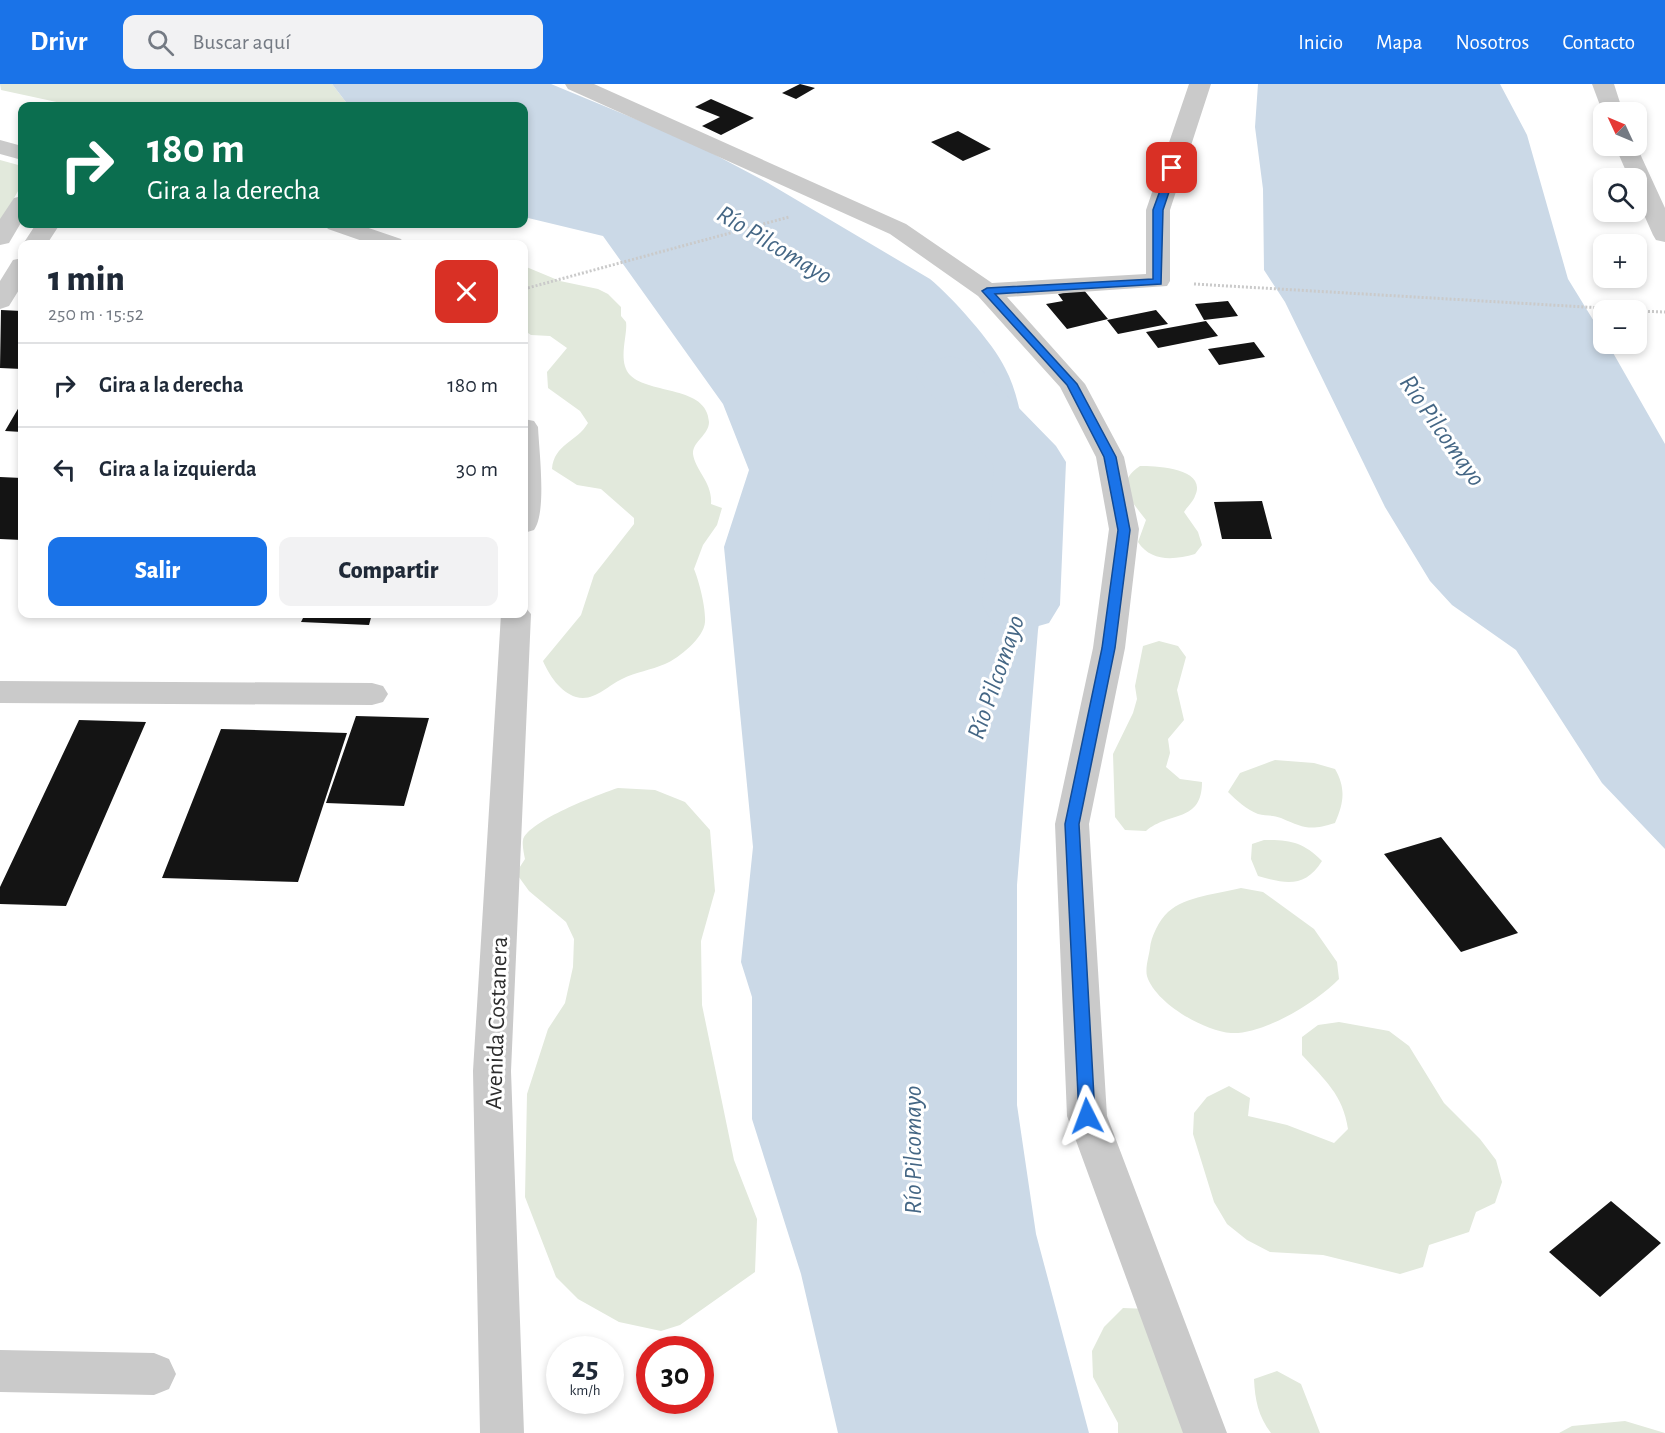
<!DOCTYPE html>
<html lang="es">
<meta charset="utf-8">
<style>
:root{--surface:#fff;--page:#f2f2f3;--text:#1f2937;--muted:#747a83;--line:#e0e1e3;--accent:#1a73e8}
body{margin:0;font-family:"Alegreya Sans",sans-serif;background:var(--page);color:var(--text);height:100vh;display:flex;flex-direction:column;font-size:22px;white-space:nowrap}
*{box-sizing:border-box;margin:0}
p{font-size:20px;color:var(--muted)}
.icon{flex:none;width:33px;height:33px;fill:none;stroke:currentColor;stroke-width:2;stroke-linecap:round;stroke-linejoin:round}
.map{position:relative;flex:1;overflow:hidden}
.side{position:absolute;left:18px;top:156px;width:510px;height:378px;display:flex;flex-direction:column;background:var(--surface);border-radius:12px;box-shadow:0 3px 9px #0003}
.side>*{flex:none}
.banner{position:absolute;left:18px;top:18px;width:510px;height:126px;border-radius:12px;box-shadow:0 3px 9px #0003;background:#0b6e4f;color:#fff;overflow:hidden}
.needle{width:39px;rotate:314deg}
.tools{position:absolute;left:1593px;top:18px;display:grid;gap:12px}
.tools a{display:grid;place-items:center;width:54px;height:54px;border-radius:12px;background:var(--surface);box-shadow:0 3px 9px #0003;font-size:30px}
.speed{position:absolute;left:546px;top:1252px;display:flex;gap:12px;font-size:30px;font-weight:700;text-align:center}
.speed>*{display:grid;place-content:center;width:78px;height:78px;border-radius:50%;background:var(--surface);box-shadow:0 3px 9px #0003;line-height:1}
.speed small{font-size:15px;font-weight:400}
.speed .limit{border:9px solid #d22;background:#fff;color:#111}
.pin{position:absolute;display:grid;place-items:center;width:51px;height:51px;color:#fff;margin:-26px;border-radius:12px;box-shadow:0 3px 9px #0006}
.me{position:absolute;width:66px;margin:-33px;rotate:357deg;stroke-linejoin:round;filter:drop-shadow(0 0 4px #0008)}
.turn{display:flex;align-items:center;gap:21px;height:126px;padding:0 30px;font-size:27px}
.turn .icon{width:78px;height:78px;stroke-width:2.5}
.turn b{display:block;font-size:42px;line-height:51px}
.round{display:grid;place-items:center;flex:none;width:63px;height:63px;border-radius:12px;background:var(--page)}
.summary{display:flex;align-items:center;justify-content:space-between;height:102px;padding:0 30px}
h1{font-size:36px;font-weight:800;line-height:45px}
.button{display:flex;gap:12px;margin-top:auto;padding:12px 30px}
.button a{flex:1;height:69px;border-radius:12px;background:var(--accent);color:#fff;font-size:24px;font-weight:800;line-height:69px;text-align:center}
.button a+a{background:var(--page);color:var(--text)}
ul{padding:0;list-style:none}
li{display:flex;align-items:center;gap:18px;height:84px;padding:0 30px;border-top:2px solid var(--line)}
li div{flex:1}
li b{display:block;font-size:22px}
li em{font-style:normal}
header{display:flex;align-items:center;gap:36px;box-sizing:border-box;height:84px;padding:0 30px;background:var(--accent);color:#fff}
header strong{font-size:28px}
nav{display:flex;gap:33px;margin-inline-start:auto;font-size:21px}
.search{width:420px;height:54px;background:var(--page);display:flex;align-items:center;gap:15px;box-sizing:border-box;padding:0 21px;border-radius:12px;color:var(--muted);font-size:22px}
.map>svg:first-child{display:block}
.green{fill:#e2e9dc}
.water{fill:#cbd9e7}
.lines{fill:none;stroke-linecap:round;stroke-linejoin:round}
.river{fill:#cbd9e7;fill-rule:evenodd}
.building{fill:#141414}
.path{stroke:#cacaca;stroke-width:3;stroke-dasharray:2 2;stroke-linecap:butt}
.minor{fill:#cacaca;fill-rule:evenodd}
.route{fill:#1a73e8;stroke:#114b97;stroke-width:1.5}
.labels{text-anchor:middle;stroke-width:6;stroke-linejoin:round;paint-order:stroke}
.street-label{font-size:24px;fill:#2d2d2d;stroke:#fff}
.water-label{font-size:26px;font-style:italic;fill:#456785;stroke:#fff}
</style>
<header>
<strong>Drivr</strong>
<div class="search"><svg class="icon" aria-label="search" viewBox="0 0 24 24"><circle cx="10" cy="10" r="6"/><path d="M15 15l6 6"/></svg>Buscar aquí</div>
<nav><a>Inicio</a><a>Mapa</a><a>Nosotros</a><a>Contacto</a></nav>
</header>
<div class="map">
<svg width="1665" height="1349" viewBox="0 0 1665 1349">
<rect width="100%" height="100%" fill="#fff"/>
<path class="green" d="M0,0H332L349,22H75L1,6Z
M0,76L22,82V100L0,139Z
M524,182L560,197L598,205L608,210L621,223V232L626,238C628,251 617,277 630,291C650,311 707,301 709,338C709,351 692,358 693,370C695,386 713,399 711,420L722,424L717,441L703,461L694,485C699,497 706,524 705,538C704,554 679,574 665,580C651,586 636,588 622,595C607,602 594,618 576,613C560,608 549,591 543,577L581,531L594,491L634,440V434L601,405L577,401L552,385C554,360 577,358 588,339L580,327L548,304L547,288L567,264L550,252L531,251L525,247L524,234L528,228L524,217Z
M1140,382C1156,382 1208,384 1195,412C1193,418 1187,423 1184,428L1198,448L1202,461L1195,470C1174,476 1151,478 1138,458L1146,436C1131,416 1113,400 1140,382Z
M1159,557L1178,562L1186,573L1177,606L1184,636L1168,655L1170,669L1166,683L1180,695L1202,698C1202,739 1169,727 1146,747L1125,746L1115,733L1113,670L1133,629L1137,615L1135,602L1143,562Z
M1275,676L1314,679L1335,685C1346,704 1344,719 1335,739C1310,747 1304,744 1281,734C1274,731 1266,732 1258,730C1246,725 1237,717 1228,708L1240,689Z
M618,704L655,706L685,718L710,746L715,807L701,857L702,921L734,1076L757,1135L755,1188L680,1241L661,1247L619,1238L578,1215L556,1193L525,1113L527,1010L548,945L565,919L573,883L574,855L566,838L529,807L516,789L525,775C524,770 522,761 523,756C528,737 599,710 618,704Z
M1264,756C1291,756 1303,758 1322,777C1305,804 1286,800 1258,792L1251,775L1252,760Z
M1241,804L1263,808L1314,845L1337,878L1339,895C1317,918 1263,951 1231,949C1204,947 1155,919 1147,892C1145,884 1149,872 1150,864C1151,853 1159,836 1168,828C1186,812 1218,810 1241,804Z
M1339,938L1389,947L1409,962L1444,1019L1480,1055L1496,1076L1502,1098L1495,1119L1476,1128L1469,1148L1429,1161L1423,1183L1400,1190L1323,1171L1270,1168L1247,1156L1227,1140L1214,1118L1193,1050L1194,1029L1207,1013L1229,1002L1250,1014L1248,1032L1287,1041L1334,1059L1348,1045C1343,1011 1325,996 1302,971V953L1318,941Z
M1123,1224L1149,1225L1226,1349H1118V1339L1093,1293L1092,1267L1104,1243Z
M1277,1287L1301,1300L1320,1349H1271C1258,1332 1255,1316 1254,1295Z
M1625,1337L1665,1349H1559L1572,1342Z"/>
<path class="water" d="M332,0H551L691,58L768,99L930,195C951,212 994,260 1005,284C1020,312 1023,347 1030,378L1026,383L1028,403L1049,473L1038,546L1017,801V1021L1036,1150L1089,1349H838L801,1190L752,1035V913L741,878L753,763L724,463L749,386L723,320L603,152L524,133V22H349Z
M1258,0H1500L1527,51L1568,195L1603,252L1604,260H1608L1665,360V765L1602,699L1516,566L1452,521L1430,497L1385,423L1285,218L1264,186L1263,105L1255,43Z"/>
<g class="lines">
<path class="river" d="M950,272L974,278L1056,362L1066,378L1060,521L1049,539L1021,547L993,539L982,521L994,382L916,293L926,278Z"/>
</g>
<path class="building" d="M800,0L815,4L796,15L782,9Z
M711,15L754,34L721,51L702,42L720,33L695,23Z
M958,47L991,65L963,77L931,58Z
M1083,205L1108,235L1067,245L1046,220L1063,217L1058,210Z
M1228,217L1238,232L1204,236L1195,220Z
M1,226L22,227V285L0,284Z
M1156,226L1168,240L1118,250L1107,236Z
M1206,237L1218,252L1158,264L1146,248Z
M1254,258L1265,273L1219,281L1208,265Z
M22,318V348L5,347Z
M0,393L22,394V456L0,455Z
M1262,417L1272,455H1222L1214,418Z
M305,530H372L369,541L301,538Z
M356,632L429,634L404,722L326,719Z
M79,636L146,638L66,822L0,820V803Z
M221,645L347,649L298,798L162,794Z
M1441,753L1518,849L1461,868L1384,770Z
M1611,1117L1661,1159L1600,1213L1549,1168Z"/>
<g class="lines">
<path class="path" d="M1194,200L1636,226
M524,205L789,133
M1636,227L1665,228"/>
<path class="minor" d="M565,0H594L906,140L992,199L1146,190V126L1189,0H1211L1170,126V197L1167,202L1007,213L1085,300L1124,373L1139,445L1125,564L1089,740L1107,1032L1227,1349H1183L1067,1032L1055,740L1093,564L1109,445L1096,373L1060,303L978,212L890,150L568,5Z
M1592,0H1614L1623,28H1604V32Z
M0,56L22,62V76L0,70Z
M1636,61L1665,124V158L1656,156L1653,151L1636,113V94H1629L1615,62Z
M22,112V137L9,159L0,161V135L14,114Z
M36,140H60L47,160H23Z
M324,140H357L401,155L404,160H371L328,145Z
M22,174V201L9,222L0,225V197L13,176Z
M524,335L534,337L538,343C539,367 547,428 534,446L524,449Z
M524,522L531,530L511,987L524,1349H480L473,987L501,530H524Z
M0,597L372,599L383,602L388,610L383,618L372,621L0,619Z
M0,1266L154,1269L169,1275L176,1290L169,1305L154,1311L0,1308Z"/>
</g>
<path class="route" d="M1169,82L1177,84L1163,126L1161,200L995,210L1077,300L1116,373L1130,446L1115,564L1079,740L1095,1032L1093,1037H1081L1079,1032L1065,740L1102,564L1118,446L1104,373L1067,301L982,207L987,204L1153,195V126Z"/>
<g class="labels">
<g class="street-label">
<text transform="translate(496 939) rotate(-88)" y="8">Avenida Costanera</text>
</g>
<g class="water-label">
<text transform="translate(775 160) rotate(31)" y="9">Río Pilcomayo</text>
<text transform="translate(1443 346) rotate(55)" y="9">Río Pilcomayo</text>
<text transform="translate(995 593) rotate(-71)" y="9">Río Pilcomayo</text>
<text transform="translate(912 1066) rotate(-90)" y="9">Río Pilcomayo</text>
</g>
</g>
</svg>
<div class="tools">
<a><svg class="needle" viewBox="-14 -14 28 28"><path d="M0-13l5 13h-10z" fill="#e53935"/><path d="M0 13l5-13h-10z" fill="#747a83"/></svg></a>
<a><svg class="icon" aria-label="search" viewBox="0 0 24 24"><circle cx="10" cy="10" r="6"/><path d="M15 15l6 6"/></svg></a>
<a>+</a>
<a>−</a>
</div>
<div class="speed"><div>25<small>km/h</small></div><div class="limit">30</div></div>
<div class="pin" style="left:1172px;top:84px;background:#d93025"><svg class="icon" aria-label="arrive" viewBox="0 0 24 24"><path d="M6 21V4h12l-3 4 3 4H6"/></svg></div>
<svg class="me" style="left:1087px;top:1032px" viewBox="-20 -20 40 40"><path d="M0-17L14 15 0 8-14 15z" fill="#1a73e8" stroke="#fff" stroke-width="4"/></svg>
<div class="banner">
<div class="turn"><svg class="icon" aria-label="right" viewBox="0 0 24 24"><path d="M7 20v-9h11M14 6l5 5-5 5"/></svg><div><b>180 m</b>Gira a la derecha</div></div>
</div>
<section class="side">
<div class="summary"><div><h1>1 min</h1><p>250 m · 15:52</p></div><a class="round" style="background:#d93025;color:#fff"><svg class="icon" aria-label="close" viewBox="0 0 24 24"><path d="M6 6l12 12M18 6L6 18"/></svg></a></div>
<ul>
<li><svg class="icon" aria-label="right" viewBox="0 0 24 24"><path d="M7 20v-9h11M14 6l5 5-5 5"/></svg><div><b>Gira a la derecha</b></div><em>180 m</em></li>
<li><svg class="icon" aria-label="left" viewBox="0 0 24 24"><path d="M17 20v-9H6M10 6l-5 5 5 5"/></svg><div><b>Gira a la izquierda</b></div><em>30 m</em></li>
</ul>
<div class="button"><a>Salir</a><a>Compartir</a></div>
</section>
</div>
